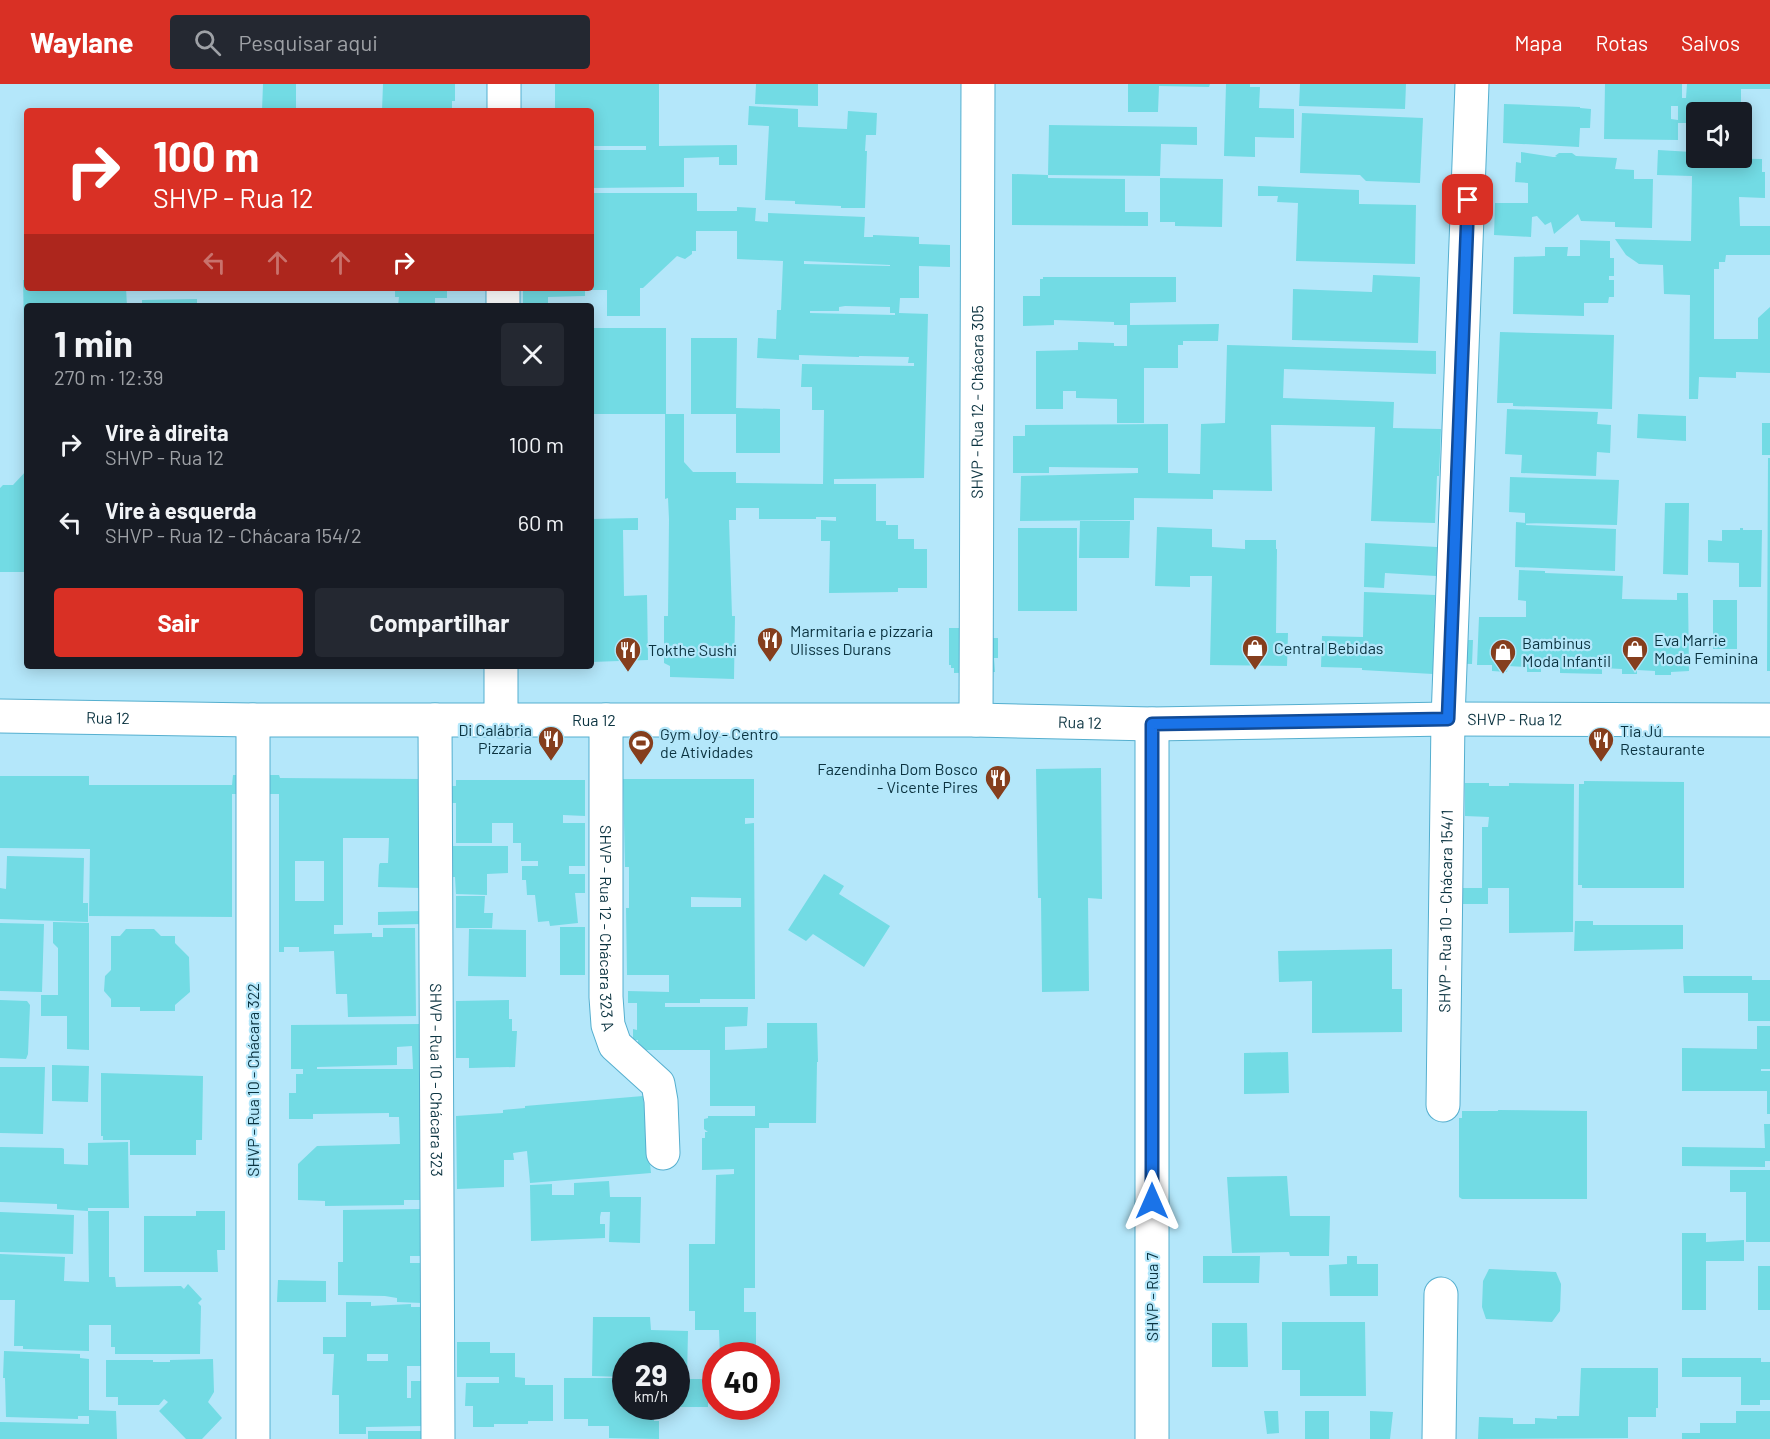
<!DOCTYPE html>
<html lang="pt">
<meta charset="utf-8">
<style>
:root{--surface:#171b24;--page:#242831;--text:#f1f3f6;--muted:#9ea1a6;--accent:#d93025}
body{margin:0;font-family:Barlow,sans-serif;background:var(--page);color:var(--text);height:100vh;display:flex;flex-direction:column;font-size:22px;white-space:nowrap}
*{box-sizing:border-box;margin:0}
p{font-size:20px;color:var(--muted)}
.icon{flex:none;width:33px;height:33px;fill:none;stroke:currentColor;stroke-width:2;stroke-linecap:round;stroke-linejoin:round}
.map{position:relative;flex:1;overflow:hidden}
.details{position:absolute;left:24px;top:219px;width:570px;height:366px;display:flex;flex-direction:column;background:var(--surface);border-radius:6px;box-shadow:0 3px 15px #0003}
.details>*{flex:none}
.guide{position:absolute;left:24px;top:24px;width:570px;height:183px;border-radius:6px;box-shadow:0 3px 15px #0003;background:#d93025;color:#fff;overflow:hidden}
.fabs{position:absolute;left:1686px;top:18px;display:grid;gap:12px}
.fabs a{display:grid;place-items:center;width:66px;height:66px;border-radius:6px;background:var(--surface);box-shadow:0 3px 15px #0003;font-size:30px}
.speed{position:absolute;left:612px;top:1258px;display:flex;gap:12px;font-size:30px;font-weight:700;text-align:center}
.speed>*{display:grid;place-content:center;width:78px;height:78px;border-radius:50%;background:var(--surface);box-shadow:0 3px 15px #0003;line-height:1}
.speed small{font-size:15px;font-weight:400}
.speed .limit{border:9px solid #d22;background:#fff;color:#111}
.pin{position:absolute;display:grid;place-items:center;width:51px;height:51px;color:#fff;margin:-26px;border-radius:12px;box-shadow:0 3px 9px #0006}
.me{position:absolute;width:66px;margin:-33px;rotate:0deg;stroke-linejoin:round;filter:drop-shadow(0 0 4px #0008)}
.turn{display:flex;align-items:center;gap:21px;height:126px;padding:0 30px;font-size:27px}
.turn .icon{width:78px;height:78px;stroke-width:2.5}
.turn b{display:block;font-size:42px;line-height:51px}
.lanes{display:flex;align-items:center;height:57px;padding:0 30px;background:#0003;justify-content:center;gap:30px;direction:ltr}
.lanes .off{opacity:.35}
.round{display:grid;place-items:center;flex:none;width:63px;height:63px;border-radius:6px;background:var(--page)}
.overview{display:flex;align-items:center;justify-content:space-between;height:102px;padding:0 30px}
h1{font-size:36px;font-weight:700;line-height:45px}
.action{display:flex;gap:12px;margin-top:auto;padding:12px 30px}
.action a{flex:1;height:69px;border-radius:6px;background:var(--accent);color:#fff;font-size:24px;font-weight:700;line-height:69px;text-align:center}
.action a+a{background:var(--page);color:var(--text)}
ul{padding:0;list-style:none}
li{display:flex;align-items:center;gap:18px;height:78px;padding:0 30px}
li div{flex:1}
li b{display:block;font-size:22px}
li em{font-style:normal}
header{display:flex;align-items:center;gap:36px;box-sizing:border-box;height:84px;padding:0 30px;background:var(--accent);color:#fff}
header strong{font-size:28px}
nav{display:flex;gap:33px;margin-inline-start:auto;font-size:21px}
.search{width:420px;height:54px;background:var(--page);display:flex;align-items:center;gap:15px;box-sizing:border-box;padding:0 21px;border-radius:6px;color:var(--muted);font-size:22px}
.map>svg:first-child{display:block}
.building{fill:#72dbe4;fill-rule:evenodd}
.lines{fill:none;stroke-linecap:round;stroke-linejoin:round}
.minor-casing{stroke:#55afcf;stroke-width:35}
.tertiary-casing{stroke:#55afcf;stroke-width:35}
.minor{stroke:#fff;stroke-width:33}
.tertiary{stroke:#fff;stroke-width:33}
.route-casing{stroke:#114b97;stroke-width:15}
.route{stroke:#1a73e8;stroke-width:10}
.labels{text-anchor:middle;stroke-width:4.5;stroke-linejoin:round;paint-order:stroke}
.street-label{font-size:16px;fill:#0b3340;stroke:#b4e7fa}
.poi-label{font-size:16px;fill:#0b3340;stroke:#b4e7fa;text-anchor:start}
</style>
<header>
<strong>Waylane</strong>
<div class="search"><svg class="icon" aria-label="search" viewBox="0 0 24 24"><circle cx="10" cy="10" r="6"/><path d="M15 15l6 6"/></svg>Pesquisar aqui</div>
<nav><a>Mapa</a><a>Rotas</a><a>Salvos</a></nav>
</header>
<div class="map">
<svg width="1770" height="1355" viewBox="0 0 1770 1355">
<rect width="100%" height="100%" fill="#b4e7fa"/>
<path class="building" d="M263,0H296V27H262Z
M383,0H455V17H452V27H382Z
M555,0H659V62L737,61V81H719V73L684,74V103L591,104V66H646V62H591V27H555Z
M756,0H818V22L755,20Z
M1128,0H1210L1209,3L1159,2L1158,28H1128Z
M1226,0H1250V3H1260L1259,24L1294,25V54L1255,53V73L1224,72Z
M1300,0H1406L1405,25L1299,22Z
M1605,0H1682V14H1686L1687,0H1770V5H1741V28H1696V74L1762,75V88H1765V114L1739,113L1740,142H1770V171H1726L1725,178H1719V185H1714V255H1758V234L1770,223V289L1736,288V294L1699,293L1698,315H1689L1690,211L1664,210L1663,181L1639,180L1626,171L1615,155L1691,157L1692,92L1657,91L1658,66L1692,68L1693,39H1678V56L1604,55ZM1671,22H1678V36L1671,35Z
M1504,20L1580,23V24L1591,25L1590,44H1580L1579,63L1503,59Z
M749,22L798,25V43L847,45L848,27L877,29L876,51H866L865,67H867L865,124H841V122L795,120V117L765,116L769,42L748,41Z
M1302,29L1423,34L1420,99L1366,97L1360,91L1300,89Z
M1049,41L1197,43V61L1161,60L1160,92L1048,91Z
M1521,68L1553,73H1557L1555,72L1559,69H1572L1576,72L1617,74L1615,85L1634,86V95H1653L1652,144L1615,143V138L1581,137L1578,130L1554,150L1551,138L1545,141L1537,132L1532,133L1531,153L1494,151L1495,119H1528V99L1515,98L1516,78L1521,79Z
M1012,90L1048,91V94L1125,95V128H1148V142L1012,141Z
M1160,94L1223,95L1222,143L1175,142V138H1160Z
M1258,102L1359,106V120L1416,121L1415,180L1296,177L1298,119L1277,118L1278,112H1258Z
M591,109H697V127H737V123L756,124L755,137L768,138V129L865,133L864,153H873V151L919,153V160L950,161V183L919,182V214H900L899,229L928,230L924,394L834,395V400H876V437H886V441H898V455H914V465H927V504H898V508L829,509L830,457H821V436L836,437V433H816V435H759V424H736V436H729L732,532H735L734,595L670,593V582L664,579V532H668L669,435L668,414L665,415V330H591V244H666V330H684V378L693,388H736V399L823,400L824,326H812V303H801L802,280L914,282V279H908L909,273L859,272V273L799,271V276L757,274L758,254L776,255L777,226H781L783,177L737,175V147H696V167H692V170L685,175L677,172L643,204H640V232H607V206H591ZM804,177L890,181V182L804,180ZM845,222L890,223V229H895V231L810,229V227H839V223Z
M1580,156L1610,157V174H1614V192H1609V196H1614V213H1609L1608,219H1584V232L1513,230L1514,173L1545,172V163H1568L1567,172H1580Z
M1373,191L1420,193L1418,259L1292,256L1293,205L1372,208Z
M1043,193H1176V218L1130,219V241L1219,240L1218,257H1183V261H1178V284H1144V339H1117V315L1076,314V307H1063V325H1036V267L1078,266V258L1114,259V262H1127V241H1114V238L1054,236V241L1023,242V212H1040V195H1043Z
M23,196H27V204H126L127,222H27V245H24Z
M395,204H447V214H435V222H398L399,213H395Z
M523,204H585V212L548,213V222H523Z
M197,215V222H142V216Z
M1500,248L1614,251L1612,325L1513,322V319H1497Z
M691,254H737L736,324L780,325V369H736V330H691Z
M1227,261L1436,267V290L1284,285L1283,314L1394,318L1393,344L1441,345L1439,392H1437L1435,439L1371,437L1375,343L1281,341H1271L1272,407L1213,406V415L1134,414V436L1020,437L1021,392L1138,389V384L1049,383V389H1013V352H1025V341L1168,340V389L1200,390L1201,340L1225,339Z
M1507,325L1598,328L1597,340L1611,341L1610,369L1597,368L1596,392L1521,389L1522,371L1505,370Z
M1638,330L1686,332V357L1637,354Z
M1762,339H1770V371H1762Z
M1768,374H1770V587H1767Z
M27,386V488H0V404L3,401H13Z
M1510,393L1619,396L1617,441L1525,439V429L1509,428Z
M1665,419H1689L1688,491L1663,490Z
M638,434V446H623L624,512L647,511L648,576L591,578V435Z
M1080,437H1130L1129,474H1079Z
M1516,438L1526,439V441L1616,445L1615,487L1515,483Z
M1157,443L1212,445V463L1245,465V456H1276V465H1277L1276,549H1288L1287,582L1210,581L1212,492H1190V503L1155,502Z
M1018,444H1077V527H1018Z
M1740,444H1743V446H1762L1761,503H1739V479L1708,478V456L1722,457V446H1740Z
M1365,459L1437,463L1436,492L1385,489L1384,504L1364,503Z
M1519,486L1545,487V489L1623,492L1622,515L1677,516V509H1688L1689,587L1671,588V591H1655V587L1637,586V590H1622V585L1602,584V590L1560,589V584L1541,583V588H1527V583L1508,582L1507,588L1492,587V581H1477L1479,533H1526V517L1518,516Z
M1364,508L1435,511L1433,590L1362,586V584L1321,583L1322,552L1363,553Z
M1713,516H1737V565H1713Z
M949,544H962L987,554H998V574H994L995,588L954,589V584H951V581H949Z
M1455,556H1473L1472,580L1437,579Z
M1101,684L1102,815L1088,814L1089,907L1042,908L1041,814H1038L1036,685Z
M233,691H279L280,694L421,695L422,804L378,803L379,781L380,779H388L389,754H343V841H334V850L372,849V853H383V844H415L416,932L348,933L347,910H336L334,867L299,868V863H284V868H279V710H232V833L89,832L90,765L0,764V692H89V701H232ZM295,777H324V817H295Z
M623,695H754V734H745V740L754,739L755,915H700V919H665V923H748L747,942L725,943V966L767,964V939H817L818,978H817L816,1039H769V1044H755V1204H744V1228H756V1272H720L719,1246H695V1227H689V1160H715L716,1091L734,1090V1085L702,1086V1054H705V1048H708L704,1045V1035L708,1034V1032H755V1022H710V966H638V956H633V945L637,946V919H628V907L669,908V891H627L626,824H629V783H625ZM691,813L741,814V823H691Z
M456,696H585V732L563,731V739H585V782H569V790H585V809H575L578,839L550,842L549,837L538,838L535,811H527L526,796H522V782H538V777H521V759H513V739H492V759H456V719H439V702H456Z
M1584,697L1684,698V804H1582V801H1578L1579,700H1584Z
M1465,699H1489V702H1509V699L1574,700L1573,848L1509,849V804H1488V820H1455V804H1482V743H1488L1489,733L1465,732Z
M453,762H508V789L487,790V811L456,810L455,793H452Z
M7,772L84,774L83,819H88V838L0,835V804L6,805Z
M824,790L844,802L839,810L890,842L864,883L813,850L806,857L788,846Z
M456,812H485L484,829H493L492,844H456Z
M422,827V840L378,841V828Z
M1575,837H1593V841H1683V865L1574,867Z
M53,838L89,839V966L67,965V932H41V911H58V864L53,859Z
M0,839L44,840L42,908L0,907Z
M560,843H585V891H560Z
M126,845H154L161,852H175V859L189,873L190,908L175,921V927H140V923H111V915L104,907L105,892L111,886V852H120Z
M469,845L526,846V893L468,892Z
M1392,865V905H1402V948L1312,949V897L1279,898L1278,867Z
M1683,892H1752V896H1770V937H1748V909H1684Z
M0,916L27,917L30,921L28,970L26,975L0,974Z
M509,916V935H512V947H517L515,983L469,984V974H456V917Z
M422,940V1116H404V1121L325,1122V1117L298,1116V1080L317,1062L400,1060L399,1033H389V1029L313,1030V1035H289V1009H296V990H303V985H291V941ZM412,962L413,985H317V983L397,981V963Z
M1757,942H1770V985H1761V987H1770V1030H1767V1007H1682V964L1757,965Z
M1288,968L1289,1009L1244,1010V969Z
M52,981L89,982L88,1018L52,1017Z
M0,983H45L43,1050L0,1049Z
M101,989L203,992L202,1056H196V1071H130V1056H103V1052H101Z
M643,1012L651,1089L530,1099L527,1067L513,1069L514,1076H504V1103L457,1105L456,1032L503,1029V1026L525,1024V1022Z
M1498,1026L1587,1027V1115H1462L1459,1113V1034H1462V1027H1498Z
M1764,1040H1770V1077H1765V1083L1682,1082V1063L1765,1064Z
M128,1058L129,1124H88V1127L57,1125V1120L0,1118V1063L62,1064L64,1065V1080L88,1081V1059Z
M1730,1086H1770V1158H1746V1108H1730Z
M1287,1092L1290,1132H1330L1329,1172H1290L1289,1168L1232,1169L1227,1093Z
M609,1097L610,1113H641L640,1159L609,1158L610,1128H601L600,1133V1140H605V1154L531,1157L530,1101L552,1100V1111H574V1099Z
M422,1125V1172H410V1179H422V1219L397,1218V1214L385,1212L338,1211V1178H343V1126Z
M88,1127H109V1193H115L116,1203L181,1202L184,1205L188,1200L202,1215L198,1219L201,1222L200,1270H115V1263H111V1241H89V1267L23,1265V1262H14L15,1216H0V1170L65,1173L64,1197L89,1198Z
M196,1127H225V1166H217L218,1188H144V1132H196Z
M0,1128L74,1131L73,1170L0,1168Z
M1682,1149H1706V1158L1744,1156V1177H1706V1226H1682Z
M1203,1172H1260L1259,1199H1203Z
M1347,1172H1357V1180H1378V1212H1330L1329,1181L1347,1180Z
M1758,1182H1770V1226H1758Z
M1489,1185L1556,1188L1561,1200L1560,1227L1552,1238L1486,1235L1482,1223L1483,1197Z
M278,1196L326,1197V1218H277Z
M346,1218H371V1222L411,1220V1223H422V1282H407V1314H411V1297H423V1342L366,1343V1350H339V1311H332L334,1270H323V1253H346ZM367,1270H388V1277H367Z
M593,1233H650L651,1246L688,1247L687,1294H676V1272H626V1293L592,1292Z
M1282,1238H1365L1366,1312H1300V1286H1282Z
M1212,1239H1247L1248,1283H1212Z
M457,1258H490V1269H515V1293L525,1294V1301H553V1337H528V1340H494V1343H473V1322H465L466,1299H499V1293H457Z
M4,1267L80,1270V1274L89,1275V1326L116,1327L117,1355H0V1338L89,1340V1332H78V1335L6,1333L5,1294H3Z
M1682,1274H1761V1278H1770V1316H1760V1321H1741V1293H1682Z
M213,1275L214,1308L208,1318L222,1334L202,1355H186L159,1327L168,1318L164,1315L159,1321H118V1313H106V1276H153V1278H170V1276Z
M1581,1284H1658V1324H1656V1333H1628V1354L1478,1355L1479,1333L1513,1334V1340H1535V1334L1557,1335V1332H1579Z
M564,1294H626V1323H655L654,1337H659V1355L609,1354V1342H588V1335H564Z
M676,1295H708V1323H676Z
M1264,1327H1278L1279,1349L1267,1350Z
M1305,1327H1329V1355H1305Z
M1370,1327L1393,1328L1390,1355H1370Z
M1736,1327H1770V1355H1682V1349H1700V1339H1736Z
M368,1347H423V1355H368Z"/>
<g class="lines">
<g class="minor-casing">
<g id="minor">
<path d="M504,27V0"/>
<path d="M503,222V204"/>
<path d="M501,582V637"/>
<path d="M253,636V1355"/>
<path id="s1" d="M435,636L438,1355"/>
<path id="s2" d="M606,636V913L608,941L615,961L658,1000L661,1017L663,1069"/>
<path id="s3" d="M976,636L978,0"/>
<path id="s4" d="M1443,1021L1448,635L1472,0"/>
<path d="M1439,1355L1441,1210"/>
</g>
</g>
<g class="tertiary-casing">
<g id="tertiary">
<path id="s5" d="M0,632L253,636H976L1152,640L1448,635L1770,636"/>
<path d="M1152,640V1355"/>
</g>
</g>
<use href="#minor" class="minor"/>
<use href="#tertiary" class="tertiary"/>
</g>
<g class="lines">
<g class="route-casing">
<path id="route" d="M1152,1117V640L1448,635L1468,116"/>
</g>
<use href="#route" class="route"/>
</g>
<defs>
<g id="restaurant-pin" transform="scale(1.35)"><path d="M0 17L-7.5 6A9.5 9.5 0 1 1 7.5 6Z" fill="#853e1d" stroke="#b4e7fa"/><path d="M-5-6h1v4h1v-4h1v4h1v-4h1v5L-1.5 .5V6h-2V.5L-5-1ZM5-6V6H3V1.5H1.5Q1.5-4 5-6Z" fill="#fff"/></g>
<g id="shop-pin" transform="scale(1.35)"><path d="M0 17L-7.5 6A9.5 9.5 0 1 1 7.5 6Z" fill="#853e1d" stroke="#b4e7fa"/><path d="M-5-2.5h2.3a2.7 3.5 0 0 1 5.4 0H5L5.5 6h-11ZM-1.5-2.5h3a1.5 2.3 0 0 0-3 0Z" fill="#fff"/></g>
<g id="stadium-pin" transform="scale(1.35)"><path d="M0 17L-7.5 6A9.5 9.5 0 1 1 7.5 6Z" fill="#853e1d" stroke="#b4e7fa"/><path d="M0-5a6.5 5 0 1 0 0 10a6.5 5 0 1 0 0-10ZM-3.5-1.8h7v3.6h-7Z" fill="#fff"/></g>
</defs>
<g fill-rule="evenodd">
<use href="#restaurant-pin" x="770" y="556"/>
<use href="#shop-pin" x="1255" y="564"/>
<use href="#shop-pin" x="1635" y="565"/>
<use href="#restaurant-pin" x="628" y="566"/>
<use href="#shop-pin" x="1503" y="568"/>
<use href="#restaurant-pin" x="551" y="655"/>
<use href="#restaurant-pin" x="1601" y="656"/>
<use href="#stadium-pin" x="641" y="659"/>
<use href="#restaurant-pin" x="998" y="694"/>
</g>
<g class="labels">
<g class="street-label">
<text dy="6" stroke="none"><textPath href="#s3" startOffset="318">SHVP - Rua 12 - Chácara 305</textPath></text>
<text dy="6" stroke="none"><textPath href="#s5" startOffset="108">Rua 12</textPath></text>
<text dy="6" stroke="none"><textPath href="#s5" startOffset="1515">SHVP - Rua 12</textPath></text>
<text dy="6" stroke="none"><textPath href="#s5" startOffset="594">Rua 12</textPath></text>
<text dy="6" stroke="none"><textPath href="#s5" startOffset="1080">Rua 12</textPath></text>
<text dy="6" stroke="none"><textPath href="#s4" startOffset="194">SHVP - Rua 10 - Chácara 154/1</textPath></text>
<text dy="6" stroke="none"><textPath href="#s2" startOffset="208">SHVP - Rua 12 - Chácara 323 A</textPath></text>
<text dy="6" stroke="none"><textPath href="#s1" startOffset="360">SHVP - Rua 10 - Chácara 323</textPath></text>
<text transform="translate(253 996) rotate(-90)" y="6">SHVP - Rua 10 - Chácara 322</text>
<text transform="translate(1152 1213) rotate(-90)" y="6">SHVP - Rua 7</text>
</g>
<g class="poi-label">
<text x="790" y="553">Marmitaria e pizzaria<tspan x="790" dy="18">Ulisses Durans</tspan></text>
<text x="1654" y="562">Eva Marrie<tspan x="1654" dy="18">Moda Feminina</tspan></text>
<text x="1522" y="565">Bambinus<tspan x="1522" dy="18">Moda Infantil</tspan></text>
<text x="1274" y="570">Central Bebidas</text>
<text x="648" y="572">Tokthe Sushi</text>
<text x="532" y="652" text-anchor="end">Di Calábria<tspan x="532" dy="18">Pizzaria</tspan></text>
<text x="1620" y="653">Tia Jú<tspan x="1620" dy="18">Restaurante</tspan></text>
<text x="660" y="656">Gym Joy - Centro<tspan x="660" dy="18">de Atividades</tspan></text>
<text x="978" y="691" text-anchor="end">Fazendinha Dom Bosco<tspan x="978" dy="18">- Vicente Pires</tspan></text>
</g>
</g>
</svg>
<div class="fabs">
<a><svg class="icon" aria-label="sound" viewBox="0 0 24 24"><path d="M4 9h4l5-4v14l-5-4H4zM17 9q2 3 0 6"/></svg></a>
</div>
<div class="speed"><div>29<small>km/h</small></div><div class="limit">40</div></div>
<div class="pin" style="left:1468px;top:116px;background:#d93025"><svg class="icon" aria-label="arrive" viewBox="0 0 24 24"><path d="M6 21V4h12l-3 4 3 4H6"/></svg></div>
<svg class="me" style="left:1152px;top:1117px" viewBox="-20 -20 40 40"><path d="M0-17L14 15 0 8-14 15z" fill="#1a73e8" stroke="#fff" stroke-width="4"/></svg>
<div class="guide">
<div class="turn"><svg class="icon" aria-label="right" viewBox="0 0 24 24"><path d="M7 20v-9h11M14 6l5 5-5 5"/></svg><div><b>100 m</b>SHVP - Rua 12</div></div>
<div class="lanes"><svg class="icon off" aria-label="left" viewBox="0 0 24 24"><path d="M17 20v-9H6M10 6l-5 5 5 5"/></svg><svg class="icon off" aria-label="ahead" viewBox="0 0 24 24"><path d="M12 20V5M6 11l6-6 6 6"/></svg><svg class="icon off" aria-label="ahead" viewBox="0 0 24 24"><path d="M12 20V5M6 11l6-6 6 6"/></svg><svg class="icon" aria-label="right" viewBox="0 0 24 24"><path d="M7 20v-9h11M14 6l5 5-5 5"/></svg></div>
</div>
<section class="details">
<div class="overview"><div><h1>1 min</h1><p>270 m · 12:39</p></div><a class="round"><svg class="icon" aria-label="close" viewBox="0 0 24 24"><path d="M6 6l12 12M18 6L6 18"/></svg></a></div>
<ul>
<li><svg class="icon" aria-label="right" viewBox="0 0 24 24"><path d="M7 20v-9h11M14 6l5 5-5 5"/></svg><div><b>Vire à direita</b><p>SHVP - Rua 12</p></div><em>100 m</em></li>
<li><svg class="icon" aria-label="left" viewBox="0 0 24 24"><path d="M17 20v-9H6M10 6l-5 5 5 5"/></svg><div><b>Vire à esquerda</b><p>SHVP - Rua 12 - Chácara 154/2</p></div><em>60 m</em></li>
</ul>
<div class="action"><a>Sair</a><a>Compartilhar</a></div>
</section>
</div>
